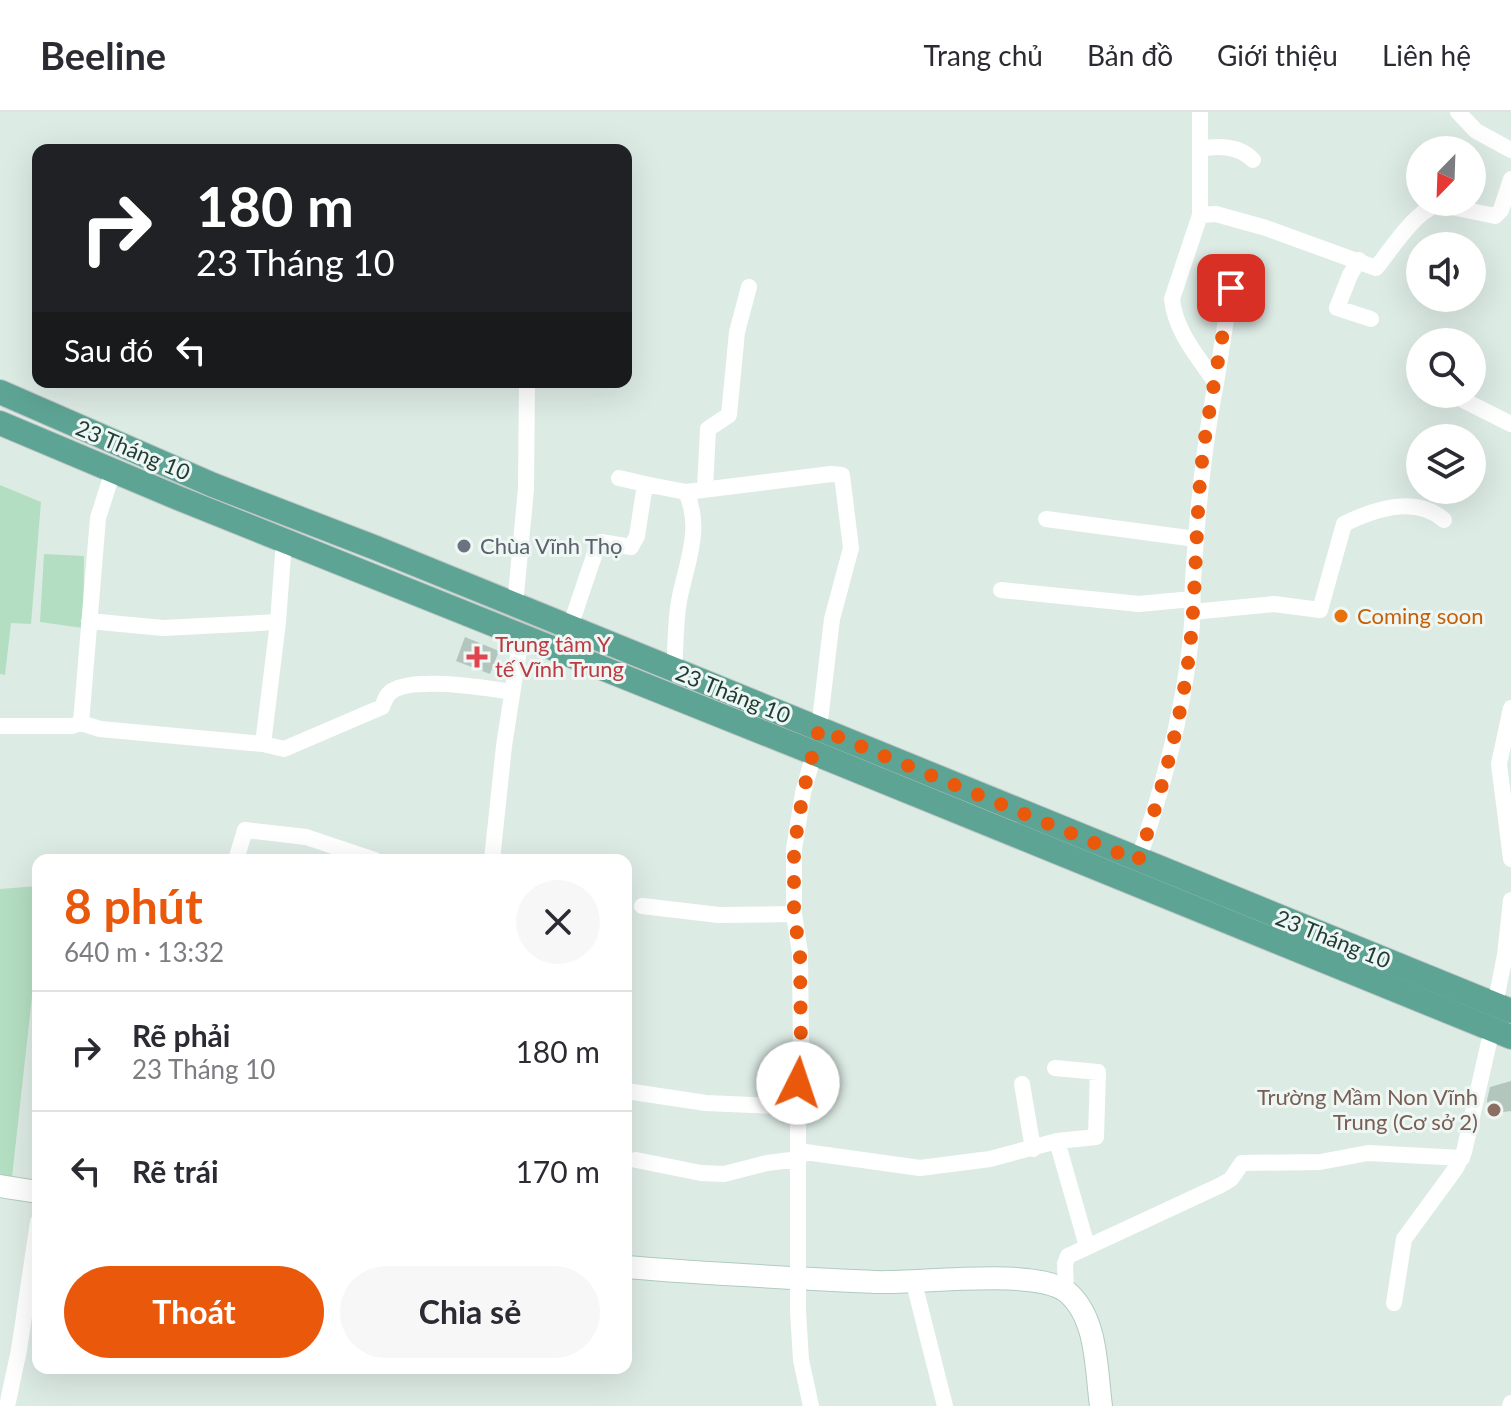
<!DOCTYPE html>
<html lang="vi">
<meta charset="utf-8">
<style>
:root{--surface:#fff;--page:#f7f7f7;--text:#2b2b33;--muted:#7c7c81;--line:#e1e1e2;--accent:#ea580c}
body{margin:0;font-family:Lato,sans-serif;background:var(--page);color:var(--text);height:100vh;display:flex;flex-direction:column;font-size:30px;white-space:nowrap}
*{box-sizing:border-box;margin:0}
p{font-size:26px;color:var(--muted)}
.icon{flex:none;width:44px;height:44px;fill:none;stroke:currentColor;stroke-width:2;stroke-linecap:round;stroke-linejoin:round}
.map{position:relative;flex:1;overflow:hidden}
.drawer{position:absolute;left:32px;top:742px;width:600px;height:520px;display:flex;flex-direction:column;background:var(--surface);border-radius:16px;box-shadow:0 8px 32px #0002}
.drawer>*{flex:none}
.hud{position:absolute;left:32px;top:32px;width:600px;height:244px;border-radius:16px;box-shadow:0 8px 32px #0002;background:#202124;color:#fff;overflow:hidden}
.needle{width:52px;rotate:203deg}
.fabs{position:absolute;left:1406px;top:24px;display:grid;gap:16px}
.fabs a{display:grid;place-items:center;width:80px;height:80px;border-radius:50%;background:var(--surface);box-shadow:0 8px 32px #0002;font-size:40px}
.pin{position:absolute;display:grid;place-items:center;width:68px;height:68px;color:#fff;margin:-34px;border-radius:16px;box-shadow:0 4px 12px #0006}
.me{position:absolute;width:88px;margin:-44px;rotate:4deg;stroke-linejoin:round;filter:drop-shadow(0 0 6px #0008)}
.turn{display:flex;align-items:center;gap:28px;height:168px;padding:0 32px;font-size:36px}
.turn .icon{width:104px;height:104px;stroke-width:2.5}
.turn b{display:block;font-size:56px;line-height:68px}
.then{display:flex;align-items:center;height:76px;padding:0 32px;background:#0003;gap:16px;font-size:30px}
.round{display:grid;place-items:center;flex:none;width:84px;height:84px;border-radius:42px;background:var(--page)}
.head{display:flex;align-items:center;justify-content:space-between;height:136px;padding:0 32px}
h1{font-size:48px;font-weight:700;line-height:60px;color:var(--accent)}
.primary-button{display:flex;gap:16px;margin-top:auto;padding:16px 32px}
.primary-button a{flex:1;height:92px;border-radius:48px;background:var(--accent);color:#fff;font-size:32px;font-weight:700;line-height:92px;text-align:center}
.primary-button a+a{background:var(--page);color:var(--text)}
ul{padding:0;list-style:none}
li{display:flex;align-items:center;gap:24px;height:120px;padding:0 32px;border-top:2px solid var(--line)}
li div{flex:1}
li b{display:block;font-size:30px}
li em{font-style:normal}
header{display:flex;align-items:center;gap:48px;box-sizing:border-box;height:112px;padding:0 40px;background:var(--surface);border-bottom:2px solid var(--line)}
header strong{font-size:38px}
nav{display:flex;gap:44px;margin-inline-start:auto;font-size:28px}
.map>svg:first-child{display:block}
.green{fill:#b4dec1}
.building{fill:#b3c6be}
.lines{fill:none;stroke-linecap:round;stroke-linejoin:round}
.secondary-casing{stroke:#b0cbc2;stroke-width:24}
.primary-casing{stroke:#c0c8c6;stroke-width:26}
.street{stroke:#fff;stroke-width:16}
.secondary{stroke:#fff;stroke-width:22}
.primary{stroke:#5ea494;stroke-width:24}
.route{stroke:#ea580c;stroke-width:14;stroke-dasharray:0 25.2}
.worship-dot{fill:#6b7280;stroke:#eef7f3;stroke-width:3}
.food-dot{fill:#e8710a;stroke:#eef7f3;stroke-width:3}
.health-dot{fill:#e0444e;stroke:#eef7f3;stroke-width:3}
.education-dot{fill:#8d6e63;stroke:#eef7f3;stroke-width:3}
.labels{text-anchor:middle;stroke-width:6;stroke-linejoin:round;paint-order:stroke}
.street-label{font-size:22px;fill:#1e3b34;stroke:#eef7f3}
.worship-label{font-size:22px;fill:#5b616d;stroke:#eef7f3;text-anchor:start}
.food-label{font-size:22px;fill:#c56008;stroke:#eef7f3;text-anchor:start}
.health-label{font-size:22px;fill:#be3a42;stroke:#eef7f3;text-anchor:start}
.education-label{font-size:22px;fill:#785e54;stroke:#eef7f3;text-anchor:end}
</style>
<header>
<strong>Beeline</strong>
<nav><a>Trang chủ</a><a>Bản đồ</a><a>Giới thiệu</a><a>Liên hệ</a></nav>
</header>
<div class="map">
<svg width="1511" height="1294" viewBox="0 0 1511 1294">
<rect width="100%" height="100%" fill="#ddebe5"/>
<path class="green" d="M0,373L41,390L31,512L11,511L5,563L0,562Z
M44,442L84,444L83,516L40,510Z
M38,774V830L12,1065L0,1064V777Z"/>
<path class="building" d="M465,525L499,539L490,562L456,549Z
M1511,969V999L1489,1002L1487,988L1490,975Z"/>
<g class="lines">
<g class="secondary-casing">
<path id="secondary" d="M0,1074L38,1080
M626,1155C708,1162 792,1166 875,1170C917,1172 1036,1155 1067,1180C1098,1206 1096,1258 1101,1294"/>
</g>
<g class="primary-casing">
<path id="primary" d="M0,280L213,373L376,436L1511,899
M0,311L178,386L814,641L1511,925"/>
</g>
<path class="street" d="M1458,0L1476,19L1511,38
M1201,37C1218,33 1240,34 1253,48
M1200,103L1216,102L1266,116L1376,156C1394,134 1411,104 1437,92L1495,104L1501,98L1511,67
M1359,148L1350,163L1337,196L1371,207
M1216,271L1231,176
M1451,282L1511,312
M113,359L98,406L81,611L100,617L263,632L278,510L284,429
M619,366L645,372
M705,377L708,317L729,303L737,220L749,175
M686,380L831,362L842,363L851,436L832,507L819,617
M1046,407L1196,427
M1001,478L1139,492L1192,487
M515,493L526,377L527,270
M1192,500L1274,492L1320,498L1344,412C1374,397 1416,383 1444,408
M89,509L163,516L278,510
M570,515L598,432L601,430L631,435L637,424L645,372L686,380C703,417 686,452 679,489C675,512 676,535 674,557
M1511,596L1499,652L1511,747
M0,614H72L81,611
M263,632L284,637L382,595C385,588 386,583 392,579C414,564 485,576 512,580
M236,748L245,718L306,725L375,748
M492,748L504,634L521,525
M1138,749C1164,673 1186,593 1192,512C1193,498 1192,484 1193,470C1197,403 1203,337 1216,271C1198,245 1175,219 1172,187L1200,103V0
M642,794L719,803L794,802
M1495,893L1505,843L1511,788
M1022,972L1033,1037
M626,979L706,991L799,995
M1057,1029L1087,1134
M798,1039L920,1056L990,1047L1057,1029L1096,1025L1098,960L1055,956
M636,1048L701,1061L724,1062L767,1051L799,1047
M914,1171L945,1294
M1066,1179L1065,1152L1068,1144L1221,1073L1231,1067L1242,1051L1320,1050L1368,1041L1462,1046
M1394,1191L1404,1127L1456,1056L1464,1040L1492,917
M7,1294L19,1238L38,1110
M811,1294L801,1248L798,1199V971L801,938L800,841L794,802V737L803,681L814,641
M1510,1294L1511,1291"/>
<use href="#secondary" class="secondary"/>
<use href="#primary" class="primary"/>
</g>
<g class="lines">
<path class="route" d="M798,971L801,938L800,841L794,802V737L803,681L819,617L1138,749C1164,673 1186,593 1192,513C1197,451 1196,387 1205,326C1213,276 1222,226 1231,176"/>
</g>
<circle class="worship-dot" cx="464" cy="434" r="8"/>
<circle class="food-dot" cx="1341" cy="504" r="8"/>
<path class="health-dot" d="M473 533h8v8h8v8h-8v8h-8v-8h-8v-8h8z"/>
<circle class="education-dot" cx="1494" cy="998" r="8"/>
<g class="labels">
<g class="street-label">
<text transform="translate(133 338) rotate(23)" y="8">23 Tháng 10</text>
<text transform="translate(733 582) rotate(22)" y="8">23 Tháng 10</text>
<text transform="translate(1333 827) rotate(22)" y="8">23 Tháng 10</text>
</g>
<g class="worship-label">
<text x="480" y="442">Chùa Vĩnh Thọ</text>
</g>
<g class="food-label">
<text x="1357" y="512">Coming soon</text>
</g>
<g class="health-label">
<text x="495" y="540">Trung tâm Y<tspan x="495" dy="25">tế Vĩnh Trung</tspan></text>
</g>
<g class="education-label">
<text x="1478" y="993">Trường Mầm Non Vĩnh<tspan x="1478" dy="25">Trung (Cơ sở 2)</tspan></text>
</g>
</g>
</svg>
<div class="fabs">
<a><svg class="needle" viewBox="-14 -14 28 28"><path d="M0-13l5 13h-10z" fill="#e53935"/><path d="M0 13l5-13h-10z" fill="#7c7c81"/></svg></a>
<a><svg class="icon" aria-label="sound" viewBox="0 0 24 24"><path d="M4 9h4l5-4v14l-5-4H4zM17 9q2 3 0 6"/></svg></a>
<a><svg class="icon" aria-label="search" viewBox="0 0 24 24"><circle cx="10" cy="10" r="6"/><path d="M15 15l6 6"/></svg></a>
<a><svg class="icon" aria-label="layers" viewBox="0 0 24 24"><path d="M12 4l9 5-9 5-9-5zM3 14l9 5 9-5"/></svg></a>
</div>
<div class="pin" style="left:1231px;top:176px;background:#d93025"><svg class="icon" aria-label="arrive" viewBox="0 0 24 24"><path d="M6 21V4h12l-3 4 3 4H6"/></svg></div>
<svg class="me" style="left:798px;top:971px" viewBox="-20 -20 40 40"><circle r="19" fill="#fff"/><path d="M0-13L10 11 0 6-10 11z" fill="#ea580c"/></svg>
<div class="hud">
<div class="turn"><svg class="icon" aria-label="right" viewBox="0 0 24 24"><path d="M7 20v-9h11M14 6l5 5-5 5"/></svg><div><b>180 m</b>23 Tháng 10</div></div>
<div class="then">Sau đó<svg class="icon" aria-label="left" viewBox="0 0 24 24"><path d="M17 20v-9H6M10 6l-5 5 5 5"/></svg></div>
</div>
<section class="drawer">
<div class="head"><div><h1>8 phút</h1><p>640 m · 13:32</p></div><a class="round"><svg class="icon" aria-label="close" viewBox="0 0 24 24"><path d="M6 6l12 12M18 6L6 18"/></svg></a></div>
<ul>
<li><svg class="icon" aria-label="right" viewBox="0 0 24 24"><path d="M7 20v-9h11M14 6l5 5-5 5"/></svg><div><b>Rẽ phải</b><p>23 Tháng 10</p></div><em>180 m</em></li>
<li><svg class="icon" aria-label="left" viewBox="0 0 24 24"><path d="M17 20v-9H6M10 6l-5 5 5 5"/></svg><div><b>Rẽ trái</b></div><em>170 m</em></li>
</ul>
<div class="primary-button"><a>Thoát</a><a>Chia sẻ</a></div>
</section>
</div>
